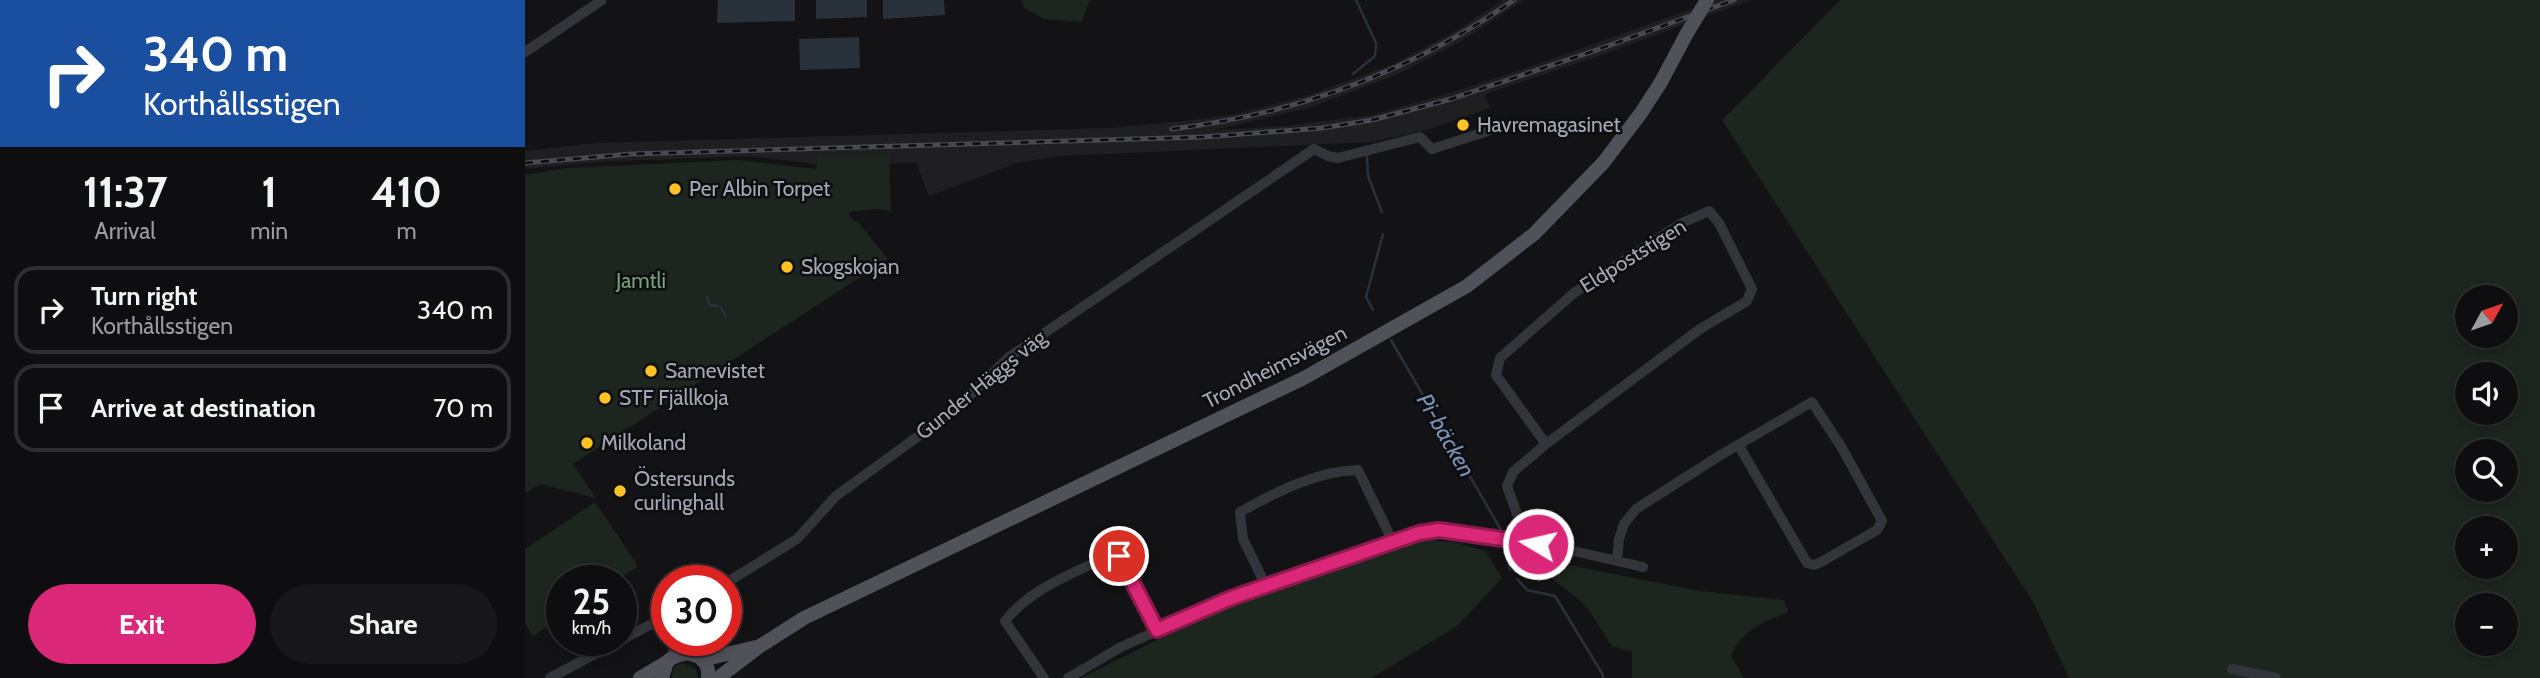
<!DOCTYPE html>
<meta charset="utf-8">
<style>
:root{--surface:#0e0e10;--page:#171719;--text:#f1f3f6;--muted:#9b9c9f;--line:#2e2e30;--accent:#db2777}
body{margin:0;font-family:Cabin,sans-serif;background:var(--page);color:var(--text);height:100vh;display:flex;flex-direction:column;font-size:26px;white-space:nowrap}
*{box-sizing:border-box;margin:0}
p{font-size:23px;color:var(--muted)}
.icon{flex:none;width:38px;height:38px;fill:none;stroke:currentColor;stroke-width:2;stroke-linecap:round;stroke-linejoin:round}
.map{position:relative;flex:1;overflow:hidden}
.drawer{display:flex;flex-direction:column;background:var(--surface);width:525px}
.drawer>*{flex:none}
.top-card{background:#1a4fa0;color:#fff;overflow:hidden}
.needle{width:46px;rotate:50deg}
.tools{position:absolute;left:1930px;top:285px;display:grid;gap:14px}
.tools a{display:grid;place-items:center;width:63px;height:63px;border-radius:50%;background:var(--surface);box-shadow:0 4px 10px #0003,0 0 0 2px var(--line);font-size:35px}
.speed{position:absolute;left:21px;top:565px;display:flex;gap:14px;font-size:35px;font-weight:700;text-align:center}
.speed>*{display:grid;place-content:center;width:91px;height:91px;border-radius:50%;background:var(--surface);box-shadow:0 4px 10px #0003,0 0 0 2px var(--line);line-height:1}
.speed small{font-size:18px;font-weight:400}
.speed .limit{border:10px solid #d22;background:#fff;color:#111}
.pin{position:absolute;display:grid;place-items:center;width:60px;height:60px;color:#fff;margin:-30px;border:4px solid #fff;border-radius:50%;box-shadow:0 2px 7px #0007}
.me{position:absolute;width:77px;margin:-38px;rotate:279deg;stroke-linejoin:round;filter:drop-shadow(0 0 5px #0008)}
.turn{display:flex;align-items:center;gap:24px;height:147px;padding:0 28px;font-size:32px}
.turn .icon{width:91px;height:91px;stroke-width:2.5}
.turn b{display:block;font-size:49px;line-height:60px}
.eta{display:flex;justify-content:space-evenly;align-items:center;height:119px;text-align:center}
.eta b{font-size:42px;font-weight:700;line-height:49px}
.cta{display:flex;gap:14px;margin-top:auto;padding:14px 28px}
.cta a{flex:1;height:80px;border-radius:42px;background:var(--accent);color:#fff;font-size:28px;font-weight:700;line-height:80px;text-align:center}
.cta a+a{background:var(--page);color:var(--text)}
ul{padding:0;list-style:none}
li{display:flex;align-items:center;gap:21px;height:88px;margin:0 14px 10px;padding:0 14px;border:4px solid var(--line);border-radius:21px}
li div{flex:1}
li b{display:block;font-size:26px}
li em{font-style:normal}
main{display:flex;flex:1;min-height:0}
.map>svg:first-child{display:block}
.built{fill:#1f1f22}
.green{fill:#1d251f;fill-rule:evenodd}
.water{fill:#29313a}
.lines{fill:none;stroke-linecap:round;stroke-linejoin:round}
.stream{stroke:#29313a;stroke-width:2.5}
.minor{stroke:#34353a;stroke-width:10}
.major{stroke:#505159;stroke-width:14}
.rail-casing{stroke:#494a51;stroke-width:5}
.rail{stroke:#0e0e10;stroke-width:2.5;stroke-dasharray:8;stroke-linecap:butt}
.major-bridge{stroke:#505159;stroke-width:14}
.route-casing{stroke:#8e194d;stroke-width:18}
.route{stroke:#db2777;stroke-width:12}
.poi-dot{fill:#fdc223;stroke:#0e0e10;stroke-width:2.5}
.labels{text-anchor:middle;stroke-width:5;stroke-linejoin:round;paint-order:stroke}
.poi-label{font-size:21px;fill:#a4a8b6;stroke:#0e0e10;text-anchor:start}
.street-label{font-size:21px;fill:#a4a8b6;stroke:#0e0e10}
.park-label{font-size:21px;fill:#79a37f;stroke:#0e0e10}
.water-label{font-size:23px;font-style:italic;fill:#7894b4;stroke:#0e0e10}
</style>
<main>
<section class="drawer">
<div class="top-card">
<div class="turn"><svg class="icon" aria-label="right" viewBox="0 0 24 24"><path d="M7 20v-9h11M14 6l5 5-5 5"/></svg><div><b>340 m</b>Korthållsstigen</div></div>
</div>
<div class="eta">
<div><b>11:37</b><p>Arrival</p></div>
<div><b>1</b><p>min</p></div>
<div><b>410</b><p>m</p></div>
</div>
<ul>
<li><svg class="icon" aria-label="right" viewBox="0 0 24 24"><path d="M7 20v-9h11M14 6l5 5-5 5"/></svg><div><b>Turn right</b><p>Korthållsstigen</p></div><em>340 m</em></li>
<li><svg class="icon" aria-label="arrive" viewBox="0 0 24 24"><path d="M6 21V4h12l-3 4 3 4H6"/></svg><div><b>Arrive at destination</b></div><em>70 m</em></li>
</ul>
<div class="cta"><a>Exit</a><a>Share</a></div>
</section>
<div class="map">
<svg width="2015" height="678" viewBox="0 0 2015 678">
<rect width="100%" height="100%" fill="#131315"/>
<path class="built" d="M978,0H999L935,42L873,74L787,107L690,130L760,126L846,115L925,93L1013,64L1191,0H1226L1071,57L960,94L965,108L901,130L847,142L534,156L492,163L404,196L391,163L297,165L225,156L72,162L0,169V151L71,143L585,128L677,119L715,113L784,95L868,64L929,32Z"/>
<path class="green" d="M497,0H565L556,22L519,19L499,8Z
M1315,0H2015V678H1544L1508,602L1197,120ZM1942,298H1981V336H1942ZM1942,374H1981V413H1942ZM1942,452H1981V490H1942ZM1942,528H1981V567H1942ZM1942,606H1981V644H1942Z
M364,153L366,211L352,209L325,212L324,214L328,220L333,222L363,259L48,464L71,498L15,484L0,493V175L42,168L213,160L291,169L293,154Z
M70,502L113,566L91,581H37V617L8,636L0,623V549Z
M899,540L928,542L960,551L977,578L932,626L847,678H556L628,642L724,599Z
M1023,561L1175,591L1259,600L1263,612C1238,623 1217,629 1206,656L1219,678H1107V652L1087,646C1078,634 1072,620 1062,608C1050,593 1032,586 1020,571Z
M159,663L171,669L173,678H146L150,666Z"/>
<path class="water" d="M193,0H270V21L192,23Z
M291,0H342V17L291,19Z
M358,0H419L420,15L358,19Z
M334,37L335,68L275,70L274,39Z"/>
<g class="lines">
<path class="stream" d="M828,74L850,56L851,43L831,0
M842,155L843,176L857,212
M182,297L185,305L193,306
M196,307L201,317
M848,310L841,297L858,234
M866,340L976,530
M980,547L985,570
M992,579L1002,590L1030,596L1078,675V678"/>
<path class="minor" d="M0,52L77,0
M999,542V534L982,486L988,472L1021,444L1175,329L1222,301L1227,289L1194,223L1184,211L1157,223L1049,293L975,358L971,375L1021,444
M1092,560L1094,539L1099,524L1111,509L1194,456L1287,402L1317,448L1357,521L1352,530L1296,562L1289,565L1282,563L1214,446
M201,583L272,539L311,496L432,408L483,358L789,149L803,156L813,158L895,137L907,149L963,131
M741,586L718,539L715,512C751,492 792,471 833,470L868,542
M96,640L142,616
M148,640V656
M158,640L167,653
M1707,669L1751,678
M25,678L96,640
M519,678L480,621C506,588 549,573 586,555L594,556L632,630
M543,678L596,647L706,598L894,533L914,530L990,540L1027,546L1118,567"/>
<path class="major" d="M177,660L231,647
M115,678L142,662
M137,678L142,662C158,647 186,653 183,678
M193,678L235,646L279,618L779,378L942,286L1009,234L1078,163L1116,113L1136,82L1161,35"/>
<g class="rail-casing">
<path id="rail" d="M647,129C771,114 886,72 989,0
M0,163L106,154L678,137L797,128L847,120L926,99L1069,51L1209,0"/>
</g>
<use href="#rail" class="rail"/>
<path class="major-bridge" d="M1161,35L1182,0"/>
</g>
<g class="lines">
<g class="route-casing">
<path id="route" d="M594,556L632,630L706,598L894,533L914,530L1013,544"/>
</g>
<use href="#route" class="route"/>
</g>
<g class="poi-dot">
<circle cx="938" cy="125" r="7"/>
<circle cx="150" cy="189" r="7"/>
<circle cx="262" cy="267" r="7"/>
<circle cx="126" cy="371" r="7"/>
<circle cx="80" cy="398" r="7"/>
<circle cx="62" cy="443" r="7"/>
<circle cx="95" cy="491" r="7"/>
</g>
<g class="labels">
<g class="poi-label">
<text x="952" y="132">Havremagasinet</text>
<text x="164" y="196">Per Albin Torpet</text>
<text x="276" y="274">Skogskojan</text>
<text x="140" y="378">Samevistet</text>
<text x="94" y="405">STF Fjällkoja</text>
<text x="76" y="450">Milkoland</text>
<text x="109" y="486">Östersunds<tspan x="109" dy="24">curlinghall</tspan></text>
</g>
<g class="street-label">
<text transform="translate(1108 256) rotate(-32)" y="7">Eldpoststigen</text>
<text transform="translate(750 367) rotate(-27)" y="7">Trondheimsvägen</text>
<text transform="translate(456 385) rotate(-39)" y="7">Gunder Häggs väg</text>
</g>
<g class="park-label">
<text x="116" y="288">Jamtli</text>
</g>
<g class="water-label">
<text transform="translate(921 435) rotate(60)" y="8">Pi-bäcken</text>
</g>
</g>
</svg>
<div class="tools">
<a><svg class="needle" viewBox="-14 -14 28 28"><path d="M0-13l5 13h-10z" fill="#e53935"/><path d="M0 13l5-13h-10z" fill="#9b9c9f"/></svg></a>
<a><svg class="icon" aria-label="sound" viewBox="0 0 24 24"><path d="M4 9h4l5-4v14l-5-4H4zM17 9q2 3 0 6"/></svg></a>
<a><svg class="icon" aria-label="search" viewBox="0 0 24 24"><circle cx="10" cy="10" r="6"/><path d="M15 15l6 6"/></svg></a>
<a>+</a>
<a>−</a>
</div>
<div class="speed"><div>25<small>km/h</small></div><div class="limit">30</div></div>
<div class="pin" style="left:594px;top:556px;background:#d93025"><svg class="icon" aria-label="arrive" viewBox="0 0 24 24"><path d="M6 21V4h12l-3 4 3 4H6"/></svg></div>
<svg class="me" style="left:1013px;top:544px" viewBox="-20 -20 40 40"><circle r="17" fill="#db2777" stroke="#fff" stroke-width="3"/><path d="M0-11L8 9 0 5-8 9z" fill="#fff"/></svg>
</div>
</main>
